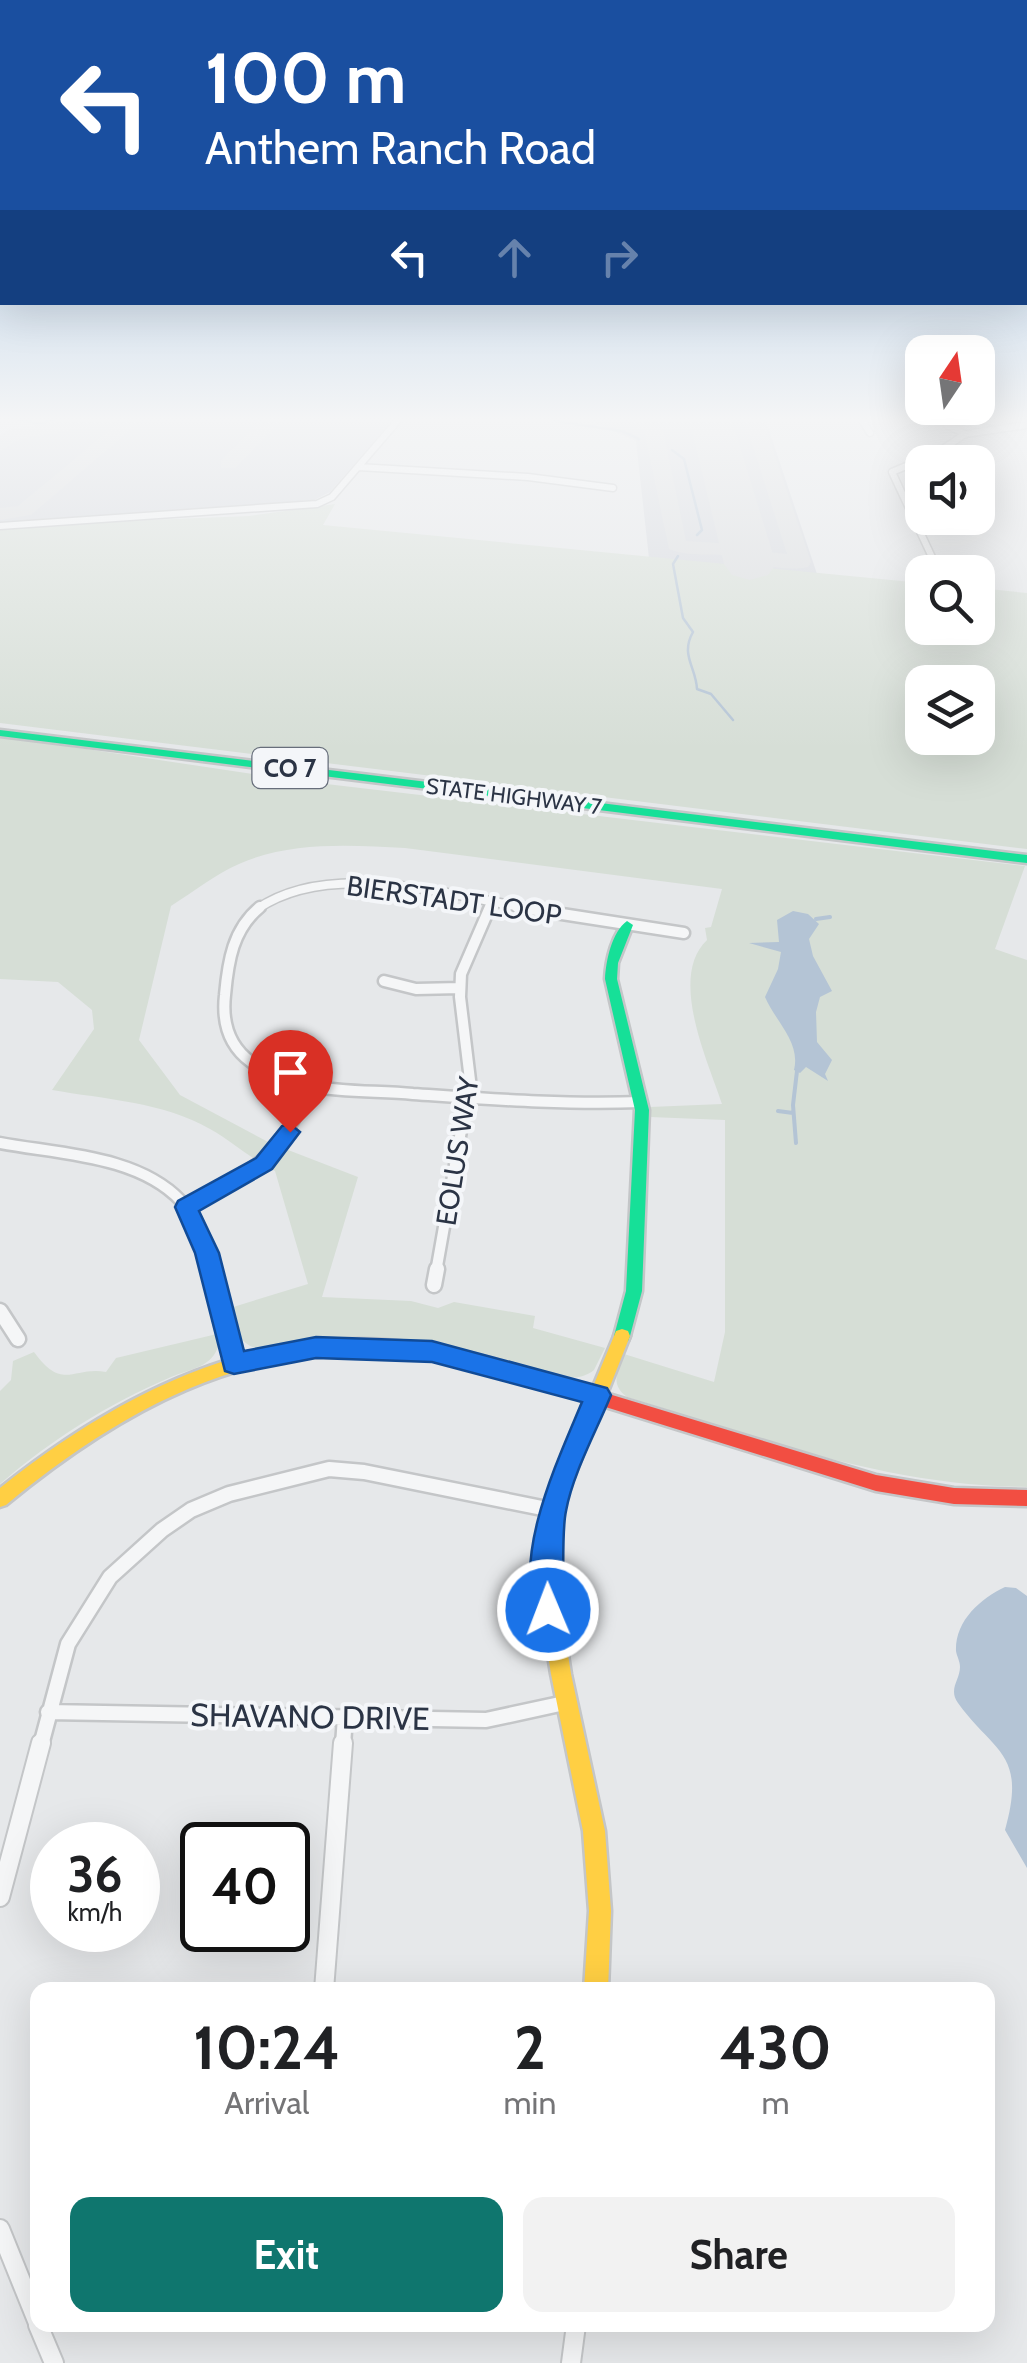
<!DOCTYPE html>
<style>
:root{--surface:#fff;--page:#f2f2f2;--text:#202124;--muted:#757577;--accent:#0f766e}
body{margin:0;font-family:Cabin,sans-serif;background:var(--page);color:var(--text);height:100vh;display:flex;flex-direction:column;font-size:38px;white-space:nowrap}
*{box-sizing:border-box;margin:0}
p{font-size:32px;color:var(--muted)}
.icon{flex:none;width:55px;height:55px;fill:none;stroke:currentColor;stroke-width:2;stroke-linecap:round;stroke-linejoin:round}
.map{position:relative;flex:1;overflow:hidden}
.sheet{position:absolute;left:30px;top:1982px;width:965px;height:350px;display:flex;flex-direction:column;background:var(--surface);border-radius:20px;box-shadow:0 10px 40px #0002}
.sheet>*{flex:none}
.guide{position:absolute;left:0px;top:0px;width:1028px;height:305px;box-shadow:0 10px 40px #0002;background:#1a4fa0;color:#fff;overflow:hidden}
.needle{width:65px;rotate:13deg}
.tools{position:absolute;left:905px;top:335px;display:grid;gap:20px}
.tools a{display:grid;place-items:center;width:90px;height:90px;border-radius:20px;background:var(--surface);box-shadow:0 10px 40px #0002;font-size:50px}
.speed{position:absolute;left:30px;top:1822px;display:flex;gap:20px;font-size:50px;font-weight:700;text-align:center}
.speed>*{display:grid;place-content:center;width:130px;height:130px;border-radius:50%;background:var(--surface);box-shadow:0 10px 40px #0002;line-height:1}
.speed small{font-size:25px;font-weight:400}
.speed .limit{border:5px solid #111;border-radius:15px;background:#fff;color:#111}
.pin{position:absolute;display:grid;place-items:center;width:85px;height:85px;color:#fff;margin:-102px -42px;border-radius:50% 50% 50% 0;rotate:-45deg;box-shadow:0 0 10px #0007}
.pin .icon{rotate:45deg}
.me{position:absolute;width:110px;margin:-55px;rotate:359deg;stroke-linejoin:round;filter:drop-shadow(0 0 8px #0008)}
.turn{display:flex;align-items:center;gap:35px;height:210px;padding:0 40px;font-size:45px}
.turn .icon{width:130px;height:130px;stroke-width:2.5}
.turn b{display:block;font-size:70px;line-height:85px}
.lanes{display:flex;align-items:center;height:95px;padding:0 40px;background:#0003;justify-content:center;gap:50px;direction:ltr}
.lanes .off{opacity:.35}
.eta{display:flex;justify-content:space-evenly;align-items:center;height:170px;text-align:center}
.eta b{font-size:60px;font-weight:800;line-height:70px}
.action{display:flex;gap:20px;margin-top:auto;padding:20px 40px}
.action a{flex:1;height:115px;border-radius:20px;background:var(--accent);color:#fff;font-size:40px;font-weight:800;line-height:115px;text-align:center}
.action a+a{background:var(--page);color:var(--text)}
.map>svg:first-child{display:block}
.built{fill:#d4d7dd}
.green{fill:#d6ded6;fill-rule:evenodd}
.water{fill:#b4c4d5}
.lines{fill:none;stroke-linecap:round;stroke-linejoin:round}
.stream-far1{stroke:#b4c4d5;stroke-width:2.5}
.stream{stroke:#b4c4d5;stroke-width:4}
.taxiway{fill:#dadcde;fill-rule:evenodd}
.runway{fill:#dadcde;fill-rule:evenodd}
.street-far4-casing{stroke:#c4c6c8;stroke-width:9}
.street-far3-casing{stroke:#c4c6c8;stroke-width:11}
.street-far2-casing{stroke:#c4c6c8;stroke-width:15}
.street-far1-casing{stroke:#c4c6c8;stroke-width:19}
.street-casing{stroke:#c4c6c8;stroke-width:22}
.fast-casing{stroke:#c4c6c8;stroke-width:5}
.slow-casing{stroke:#c4c6c8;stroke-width:5}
.jam-casing{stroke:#c4c6c8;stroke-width:5}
.street-far4{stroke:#f5f6f7;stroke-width:6}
.street-far3{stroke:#f5f6f7;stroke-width:8}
.street-far2{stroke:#f5f6f7;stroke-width:10}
.street-far1{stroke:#f5f6f7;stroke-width:14}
.street{stroke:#f5f6f7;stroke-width:18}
.fast{fill:#16e098;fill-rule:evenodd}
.slow{fill:#ffcf43;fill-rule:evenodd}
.jam{fill:#f24e42;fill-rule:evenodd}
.route{fill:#1a73e8;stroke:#114b97;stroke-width:2.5}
.labels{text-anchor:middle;stroke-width:8;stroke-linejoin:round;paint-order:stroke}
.far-street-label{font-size:22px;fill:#2b3445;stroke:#f4f6f9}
.shield{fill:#f4f6f9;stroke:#676e7b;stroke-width:2.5}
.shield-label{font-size:25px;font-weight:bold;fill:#2b3445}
.street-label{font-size:28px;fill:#2b3445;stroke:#f4f6f9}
.near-street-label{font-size:32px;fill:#2b3445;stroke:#f4f6f9}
</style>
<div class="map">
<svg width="1027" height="2363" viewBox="0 0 1027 2363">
<rect width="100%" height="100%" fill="#e6e8ea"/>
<path class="built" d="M84,418H394L330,492L314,500L0,523V435Z
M584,418H765L817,574L649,558L636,441Z"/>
<path class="green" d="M335,504L323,525L922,583V628H978V588L1027,593V849L0,723V526L249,516ZM922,682H978V738H922Z
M0,736L292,780L1025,866L995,949L1027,960V1487C887,1486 759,1438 627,1397C610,1385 617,1371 624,1354L714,1382L725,1332V1120L650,1117V1107L722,1104C708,1061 668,977 707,940L705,928L711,927L722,889L405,848C351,845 290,841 239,864C216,874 193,892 171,906L139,1040L180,1095L270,1143L358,1177L322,1297L411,1301L438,1308L454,1302L535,1316L533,1328L605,1348L594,1370C569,1391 520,1363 492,1356C415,1335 339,1337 261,1349C238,1346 236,1328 230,1308L308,1284L275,1171C251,1159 233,1142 210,1129C164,1102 103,1099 52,1090L94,1029L92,1010L58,982L0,979Z
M217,1334L219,1344C212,1368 192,1368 171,1377C108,1404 52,1439 0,1484V1391L11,1380L13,1361L34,1352C63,1392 73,1366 106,1372L116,1358Z"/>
<path class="water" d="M793,911L808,914L819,924L809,939L813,956L832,991L820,997L816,1012L817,1042L832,1060L825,1074L828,1081L806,1067L800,1073L794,1070C801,1042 775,1021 765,997L778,969L781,952L749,943L779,942L777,920Z
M1005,1587L1016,1588L1027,1596V1868L1005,1830C1027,1752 994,1753 958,1703C948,1689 960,1680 960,1667C960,1661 957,1657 956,1651C955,1621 980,1599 1005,1587Z"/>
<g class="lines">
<path class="stream-far1" d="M11,418L41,424L57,418
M560,418L555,421L622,431L639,439
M672,450L684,459L702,530L697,535
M678,556L673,564L683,618L693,632C680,655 696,667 697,689L711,694L733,720"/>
<path class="stream" d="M816,919L830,917
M778,1111L793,1113
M796,1143L793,1105L797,1071"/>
<path class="taxiway" d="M78,418H122L113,423L20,439L0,451V436L8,430Z
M124,418H144L31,515L0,520V508L18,506Z
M265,418H285L235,468H221V460Z
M642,418L712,420L721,425L712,430H663L686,541L747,545L757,551L787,554L744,418H762L811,562L808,567C786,572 758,564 738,558C717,551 695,559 669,549L644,430L629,425Z"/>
<path class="runway" d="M689,418H731L776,564L768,575L750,580L732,575L724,564Z"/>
<g class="street-far4-casing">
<path id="street-far4" d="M861,418L870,433
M946,418L947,425L965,434
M358,467L528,477L613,488
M0,526L317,504L332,497L400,418
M939,572L892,472L937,453L965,434L1027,425"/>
</g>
<g class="street-far3-casing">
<path id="street-far3" d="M257,909C331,858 451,896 533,909
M489,909L492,903"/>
</g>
<g class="street-far2-casing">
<path id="street-far2" d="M260,907C233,929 228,961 225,995C222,1022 229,1046 251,1062C297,1096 359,1089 413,1094C489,1099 565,1105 641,1102
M517,907L684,933
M384,981L416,989L460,988
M0,1143C58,1154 138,1155 181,1201C198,1220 205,1248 211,1272
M186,1207C254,1172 278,1157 312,1086
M436,1272L470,1080L460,997L461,974L490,907"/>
</g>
<g class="street-far1-casing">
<path id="street-far1" d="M210,1269L234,1363
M434,1285L437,1269
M0,1311L18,1339
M48,1712L486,1720L569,1702
M41,1745L68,1644L110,1577L162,1530L191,1510L229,1494L329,1469L364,1472L552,1510
M343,1745L345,1717"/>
</g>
<g class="street-casing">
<path id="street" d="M0,1897L41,1743
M324,1990L343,1743
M0,2229L38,2323
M38,2325L54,2363
M571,2363L576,2325"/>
</g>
<g class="fast-casing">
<path id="fast" d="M0,730L1027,855V863L0,736Z
M627,921L633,925L618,963L617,979L649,1110L642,1291L630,1336L628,1341L622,1343L616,1341L614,1336L626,1291L635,1110L605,979C606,960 612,932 627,921Z"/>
</g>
<g class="slow-casing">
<path id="slow" d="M622,1329L628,1331L630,1336L561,1510L556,1579L571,1674L605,1831L611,1911L608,1990H584L589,1911L583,1831L551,1674L536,1579L543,1510L587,1402C525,1383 460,1358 394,1354C242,1343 120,1411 6,1505L0,1507V1488C112,1398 250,1326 399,1341C465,1347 530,1369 592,1389L614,1336L616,1331Z"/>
</g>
<g class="jam-casing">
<path id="jam" d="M589,1388L876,1475L954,1488L1027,1490V1506L954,1504L876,1491L583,1400L580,1395L583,1390Z"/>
</g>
<use href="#street-far4" class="street-far4"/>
<use href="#street-far3" class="street-far3"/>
<use href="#street-far2" class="street-far2"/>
<use href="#street-far1" class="street-far1"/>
<use href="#street" class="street"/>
<use href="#fast" class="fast"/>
<use href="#slow" class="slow"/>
<use href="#jam" class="jam"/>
</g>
<linearGradient id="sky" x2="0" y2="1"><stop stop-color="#93bae0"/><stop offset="0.56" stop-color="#f4f5f6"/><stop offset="1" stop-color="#f4f5f6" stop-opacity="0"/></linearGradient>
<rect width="1027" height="749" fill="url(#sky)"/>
<path class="route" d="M290,1124L300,1132L272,1169L199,1211L219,1253L244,1351L316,1337L432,1341L607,1388L611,1395C596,1432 573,1473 566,1511C560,1539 567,1600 559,1619L548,1623L538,1619C511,1557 558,1460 582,1402L432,1362L316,1358L234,1374L225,1371L195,1253L175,1207L178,1201L256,1158L282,1126Z"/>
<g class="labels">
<g class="far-street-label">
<text transform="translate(514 796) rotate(7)" y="8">STATE HIGHWAY 7</text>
</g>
<rect class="shield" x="252.5" y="748" width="75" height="40" rx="8"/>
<g class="shield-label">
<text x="290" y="777">CO 7</text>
</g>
<g class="street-label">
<text transform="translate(454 900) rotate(8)" y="10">BIERSTADT LOOP</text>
<text transform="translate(457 1151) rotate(-81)" y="10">EOLUS WAY</text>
</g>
<g class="near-street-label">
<text transform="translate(310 1717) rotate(1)" y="11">SHAVANO DRIVE</text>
</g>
</g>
</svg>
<div class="tools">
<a><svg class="needle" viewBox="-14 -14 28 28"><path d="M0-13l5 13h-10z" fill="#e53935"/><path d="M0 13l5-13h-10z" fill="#757577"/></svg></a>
<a><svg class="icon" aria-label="sound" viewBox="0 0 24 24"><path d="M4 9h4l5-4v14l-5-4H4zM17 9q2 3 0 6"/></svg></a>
<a><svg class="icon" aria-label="search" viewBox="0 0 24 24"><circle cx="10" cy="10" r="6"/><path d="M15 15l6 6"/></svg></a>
<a><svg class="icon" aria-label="layers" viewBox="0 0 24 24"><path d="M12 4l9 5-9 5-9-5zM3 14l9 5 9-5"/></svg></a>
</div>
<div class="speed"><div>36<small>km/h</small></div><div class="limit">40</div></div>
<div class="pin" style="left:290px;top:1132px;background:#d93025"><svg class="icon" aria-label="arrive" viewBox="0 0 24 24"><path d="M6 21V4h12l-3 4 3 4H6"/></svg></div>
<svg class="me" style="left:548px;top:1610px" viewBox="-20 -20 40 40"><circle r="17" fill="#1a73e8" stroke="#fff" stroke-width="3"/><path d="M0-11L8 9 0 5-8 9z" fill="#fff"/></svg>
<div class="guide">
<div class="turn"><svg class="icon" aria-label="left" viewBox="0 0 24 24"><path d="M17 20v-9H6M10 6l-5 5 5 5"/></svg><div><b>100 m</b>Anthem Ranch Road</div></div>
<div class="lanes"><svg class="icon" aria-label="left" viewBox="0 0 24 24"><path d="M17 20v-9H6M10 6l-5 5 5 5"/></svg><svg class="icon off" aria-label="ahead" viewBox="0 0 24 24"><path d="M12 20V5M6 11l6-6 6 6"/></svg><svg class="icon off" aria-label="right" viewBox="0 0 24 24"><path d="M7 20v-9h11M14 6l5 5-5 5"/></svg></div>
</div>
<section class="sheet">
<div class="eta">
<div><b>10:24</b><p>Arrival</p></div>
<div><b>2</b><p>min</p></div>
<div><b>430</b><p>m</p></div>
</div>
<div class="action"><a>Exit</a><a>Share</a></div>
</section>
</div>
